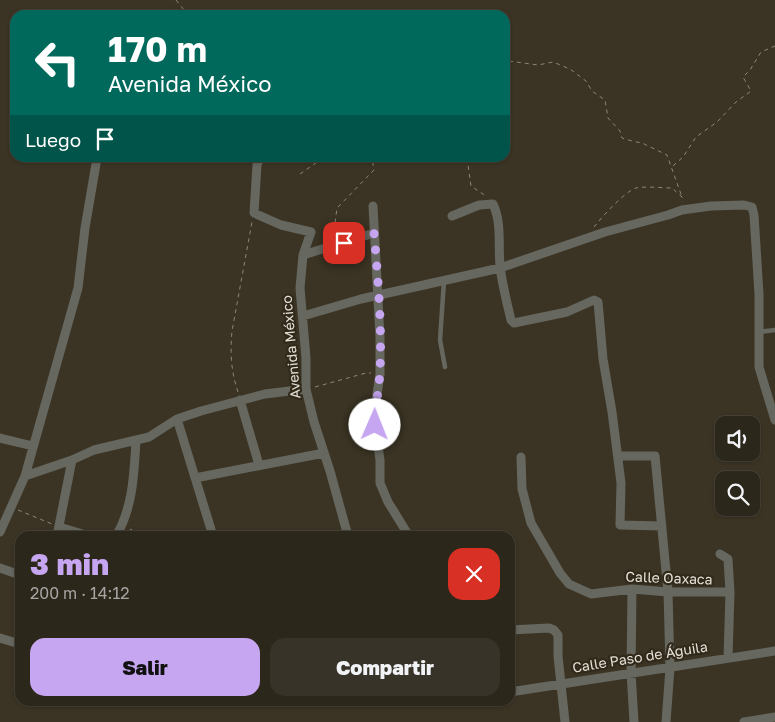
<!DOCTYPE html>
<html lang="es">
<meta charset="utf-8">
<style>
:root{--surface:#2c271b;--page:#383328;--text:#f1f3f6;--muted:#a6a5a3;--line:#48443a;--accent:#c6a6f0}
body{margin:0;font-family:"Golos Text",sans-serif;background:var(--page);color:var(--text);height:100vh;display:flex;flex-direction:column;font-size:19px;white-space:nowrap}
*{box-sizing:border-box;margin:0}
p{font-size:16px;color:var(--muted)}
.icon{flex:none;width:28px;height:28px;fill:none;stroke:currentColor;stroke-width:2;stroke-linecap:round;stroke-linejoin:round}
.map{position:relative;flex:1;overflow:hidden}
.panel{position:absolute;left:15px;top:531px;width:500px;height:175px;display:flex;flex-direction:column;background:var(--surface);border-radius:15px;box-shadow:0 1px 4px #0004,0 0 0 1px var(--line)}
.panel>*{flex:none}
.top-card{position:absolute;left:10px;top:10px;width:500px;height:152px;border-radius:15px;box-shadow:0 1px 4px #0004,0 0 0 1px var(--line);background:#00695c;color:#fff;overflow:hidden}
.tools{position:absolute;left:715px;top:416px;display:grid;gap:10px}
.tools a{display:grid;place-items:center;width:45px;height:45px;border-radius:10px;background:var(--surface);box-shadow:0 1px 4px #0004,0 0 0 1px var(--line);font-size:25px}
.pin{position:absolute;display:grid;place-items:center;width:42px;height:42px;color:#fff;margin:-21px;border-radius:10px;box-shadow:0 2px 8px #0006}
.me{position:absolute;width:55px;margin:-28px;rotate:1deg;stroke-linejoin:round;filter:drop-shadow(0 0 4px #0008)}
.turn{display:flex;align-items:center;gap:18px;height:105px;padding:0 15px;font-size:22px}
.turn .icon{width:65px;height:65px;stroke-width:2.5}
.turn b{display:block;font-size:35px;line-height:42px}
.then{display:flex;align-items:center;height:48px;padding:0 15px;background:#0003;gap:10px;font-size:19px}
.round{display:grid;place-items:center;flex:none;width:52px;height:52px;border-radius:15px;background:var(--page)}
.head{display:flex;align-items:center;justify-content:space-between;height:85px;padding:0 15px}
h1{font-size:30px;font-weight:800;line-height:38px;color:var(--accent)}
.cta{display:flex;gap:10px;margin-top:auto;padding:10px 15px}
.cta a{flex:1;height:58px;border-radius:15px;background:var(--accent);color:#111;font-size:20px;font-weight:800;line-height:58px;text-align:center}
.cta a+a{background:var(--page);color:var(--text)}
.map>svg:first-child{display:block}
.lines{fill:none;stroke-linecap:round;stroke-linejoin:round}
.path{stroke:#8c8679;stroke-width:1;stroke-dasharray:4 4;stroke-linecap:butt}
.service{stroke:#66675f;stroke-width:4.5}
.minor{stroke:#66675f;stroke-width:9}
.route{stroke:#c6a6f0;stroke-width:9;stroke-dasharray:0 16.2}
.labels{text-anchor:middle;stroke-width:4.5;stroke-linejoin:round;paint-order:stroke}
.street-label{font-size:14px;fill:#e5e0d7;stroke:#312a1b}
</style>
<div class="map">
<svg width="775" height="722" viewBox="0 0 775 722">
<rect width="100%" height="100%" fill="#3b3424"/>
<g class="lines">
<path class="path" d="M176,0L188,15
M505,54L509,61L538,65L553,62L570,69L586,81L592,91L605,100L608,118L620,131L622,138L632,141L642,143L667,155L682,197
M467,158L471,186L486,196
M673,166L683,157L696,137L717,122L736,102L751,91L743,77L750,70L761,52L775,46
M300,174L323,158
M594,227C602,217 624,192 636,188C645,186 663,188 672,188L682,197V202
M331,238L335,223L337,208L374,170L372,158
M315,387L366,373H371
M238,392C231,372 230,352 232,331L252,222
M18,510L52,524
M130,529L142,536"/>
<path class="service" d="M444,281L440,340L445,367
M759,332L775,330"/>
<path class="minor" d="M260,158L257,165L254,213L281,225L311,232L303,255
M373,206L380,337V374L376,401L375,425L380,460V483L388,502L409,536
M452,216L479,205L493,204C502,223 498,245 500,266C502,284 507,303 511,320L514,323L567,312L594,300L598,302L603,359L612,412L621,483L620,525L662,526
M303,316L361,299L500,268L605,232L668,215L682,210L711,206L744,205L752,207L754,215L759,294V367L775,420
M240,400L259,465
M177,419L213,536
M0,438L33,446
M618,456H655L668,592L670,668L666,722
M521,457L522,489L531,523L560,573L569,584L591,594L632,589L668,592H730
M25,476L78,288L85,228L97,158
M195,478L324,453
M59,527L89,536
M0,532L25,476L72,460L94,450L149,437L177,419L201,411L265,394L306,389
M57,536L72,460
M116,536C133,508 134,473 136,441
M348,536L330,471L314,422L306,389V358L300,288L303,255L374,233
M720,554L728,559L730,592L728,658
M0,568L20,575
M632,589L631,672L634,722
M510,630L549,628L554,630L558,635V656L565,722
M0,638L20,644
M510,692L775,651
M412,702L418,701
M744,722L775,717"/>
</g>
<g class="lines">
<path class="route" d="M344,243L374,233C378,279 382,325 380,371C379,390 375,407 375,425"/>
</g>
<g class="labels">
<g class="street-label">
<text transform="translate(291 347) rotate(-95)" y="5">Avenida México</text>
<text transform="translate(669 578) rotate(2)" y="5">Calle Oaxaca</text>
<text transform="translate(640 657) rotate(-9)" y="5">Calle Paso de Águila</text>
</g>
</g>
</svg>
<div class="tools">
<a><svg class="icon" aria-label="sound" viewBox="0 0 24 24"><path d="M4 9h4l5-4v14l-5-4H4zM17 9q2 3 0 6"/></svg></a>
<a><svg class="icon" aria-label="search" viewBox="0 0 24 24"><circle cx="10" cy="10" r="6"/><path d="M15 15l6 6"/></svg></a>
</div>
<div class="pin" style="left:344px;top:243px;background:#d93025"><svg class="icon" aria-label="arrive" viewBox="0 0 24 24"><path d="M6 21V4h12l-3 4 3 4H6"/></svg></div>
<svg class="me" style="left:375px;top:425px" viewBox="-20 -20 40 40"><circle r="19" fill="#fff"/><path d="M0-13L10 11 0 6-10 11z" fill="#c6a6f0"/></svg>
<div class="top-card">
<div class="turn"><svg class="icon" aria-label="left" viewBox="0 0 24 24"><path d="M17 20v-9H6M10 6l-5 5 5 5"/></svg><div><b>170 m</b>Avenida México</div></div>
<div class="then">Luego<svg class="icon" aria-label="arrive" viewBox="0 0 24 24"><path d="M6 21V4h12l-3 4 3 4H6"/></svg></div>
</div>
<section class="panel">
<div class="head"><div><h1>3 min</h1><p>200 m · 14:12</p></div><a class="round" style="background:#d93025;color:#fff"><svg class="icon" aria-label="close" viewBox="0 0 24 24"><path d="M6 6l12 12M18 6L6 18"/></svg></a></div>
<div class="cta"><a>Salir</a><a>Compartir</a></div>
</section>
</div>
